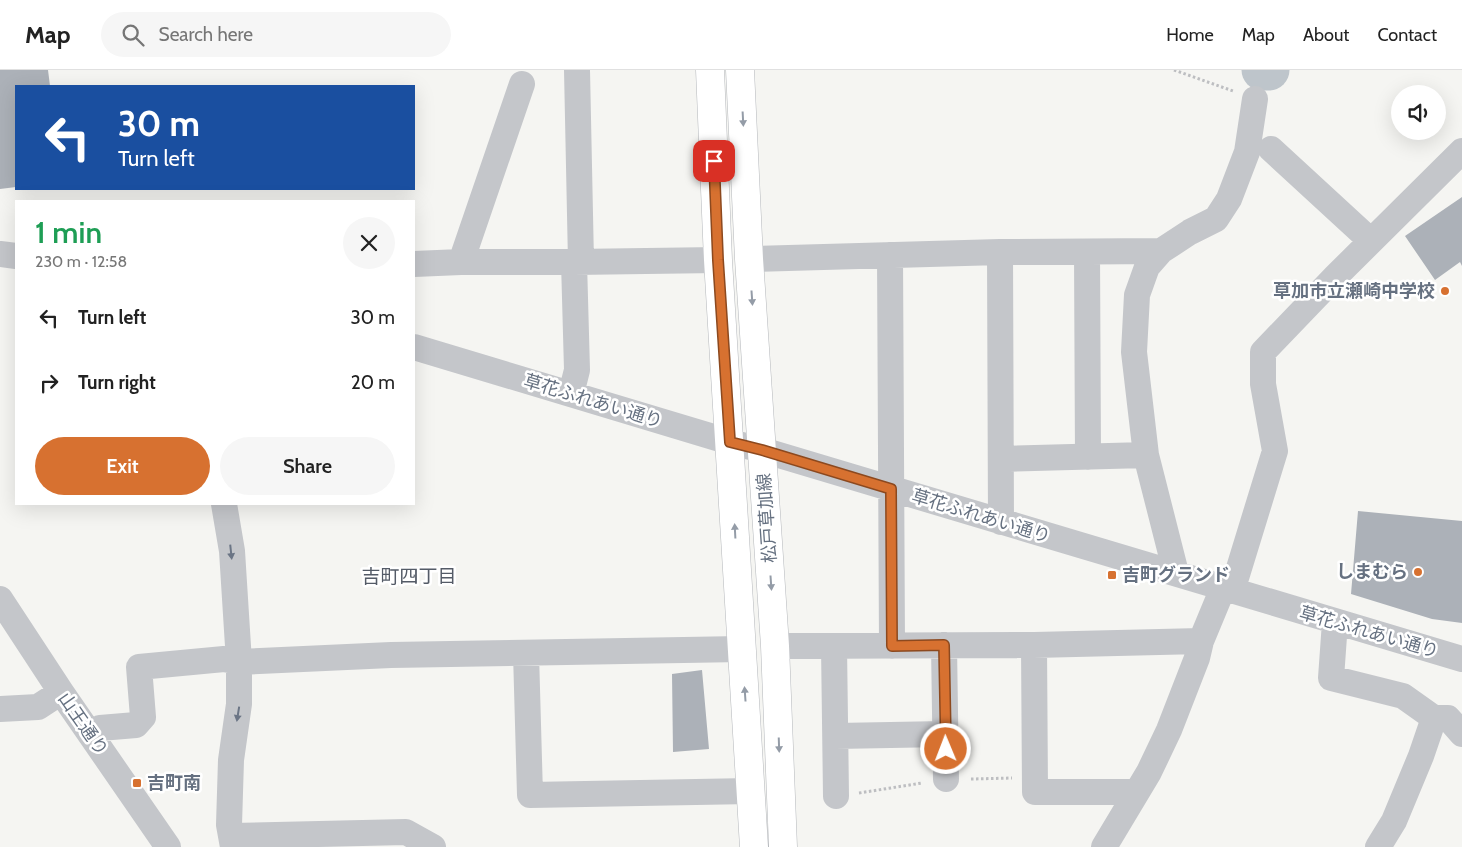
<!DOCTYPE html>
<meta charset="utf-8">
<style>
:root{--surface:#fff;--page:#f6f6f6;--text:#222;--muted:#767676;--line:#e0e0e0;--accent:#d77130}
body{margin:0;font-family:Cabin,"Noto Sans JP",sans-serif;background:var(--page);color:var(--text);height:100vh;display:flex;flex-direction:column;font-size:19px;white-space:nowrap}
*{box-sizing:border-box;margin:0}
p{font-size:16px;color:var(--muted)}
.icon{flex:none;width:28px;height:28px;fill:none;stroke:currentColor;stroke-width:2;stroke-linecap:round;stroke-linejoin:round}
.map{position:relative;flex:1;overflow:hidden}
.side{position:absolute;left:15px;top:130px;width:400px;height:305px;display:flex;flex-direction:column;background:var(--surface);border-radius:0px;box-shadow:0 5px 20px #0002}
.side>*{flex:none}
.guide{position:absolute;left:15px;top:15px;width:400px;height:105px;border-radius:0px;box-shadow:0 5px 20px #0002;background:#1a4fa0;color:#fff;overflow:hidden}
.tools{position:absolute;left:1391px;top:15px;display:grid;gap:10px}
.tools a{display:grid;place-items:center;width:55px;height:55px;border-radius:50%;background:var(--surface);box-shadow:0 5px 20px #0002;font-size:25px}
.pin{position:absolute;display:grid;place-items:center;width:42px;height:42px;color:#fff;margin:-21px;border-radius:10px;box-shadow:0 2px 8px #0006}
.me{position:absolute;width:55px;margin:-28px;rotate:359deg;stroke-linejoin:round;filter:drop-shadow(0 0 4px #0008)}
.turn{display:flex;align-items:center;gap:18px;height:105px;padding:0 20px;font-size:22px}
.turn .icon{width:65px;height:65px;stroke-width:2.5}
.turn b{display:block;font-size:35px;line-height:42px}
.round{display:grid;place-items:center;flex:none;width:52px;height:52px;border-radius:26px;background:var(--page)}
.overview{display:flex;align-items:center;justify-content:space-between;height:85px;padding:0 20px}
h1{font-size:30px;font-weight:600;line-height:38px;color:#1e9e55}
.cta{display:flex;gap:10px;margin-top:auto;padding:10px 20px}
.cta a{flex:1;height:58px;border-radius:30px;background:var(--accent);color:#fff;font-size:20px;font-weight:600;line-height:58px;text-align:center}
.cta a+a{background:var(--page);color:var(--text)}
ul{padding:0;list-style:none}
li{display:flex;align-items:center;gap:15px;height:65px;padding:0 20px}
li div{flex:1}
li b{display:block;font-size:19px}
li em{font-style:normal}
header{display:flex;align-items:center;gap:30px;box-sizing:border-box;height:70px;padding:0 25px;background:var(--surface);border-bottom:1px solid var(--line)}
header strong{font-size:24px}
nav{display:flex;gap:28px;margin-inline-start:auto;font-size:18px}
.search{width:350px;height:45px;background:var(--page);display:flex;align-items:center;gap:12px;box-sizing:border-box;padding:0 18px;border-radius:28px;color:var(--muted);font-size:19px}
.map>svg:first-child{display:block}
.lines{fill:none;stroke-linecap:round;stroke-linejoin:round}
.river{stroke:#bec5cb;stroke-width:41}
.building{fill:#acb1b8}
.major-casing{stroke:#b4b7bb;stroke-width:29}
.path{stroke:#bdbec1;stroke-width:3;stroke-dasharray:2.5 2.5;stroke-linecap:butt}
.minor{stroke:#c4c6ca;stroke-width:26}
.major{stroke:#fff;stroke-width:28}
.oneway{fill:#949ca7}
.oneway2{fill:#6b7585}
.route-casing{stroke:#8c491f;stroke-width:12}
.route{stroke:#d77130;stroke-width:9}
.poi-dot{fill:#d77130;stroke:#fff;stroke-width:2}
.labels{text-anchor:middle;stroke-width:5;stroke-linejoin:round;paint-order:stroke}
.poi-label{font-size:18px;font-weight:bold;fill:#667181;stroke:#fff;text-anchor:end}
.street-label{font-size:18px;fill:#667181;stroke:#fff}
.neighbourhood-label{font-size:19px;fill:#545b67;stroke:#fff}
</style>
<header>
<strong>Map</strong>
<div class="search"><svg class="icon" aria-label="search" viewBox="0 0 24 24"><circle cx="10" cy="10" r="6"/><path d="M15 15l6 6"/></svg>Search here</div>
<nav><a>Home</a><a>Map</a><a>About</a><a>Contact</a></nav>
</header>
<div class="map">
<svg width="1462" height="777" viewBox="0 0 1462 777">
<rect width="100%" height="100%" fill="#f5f5f2"/>
<g class="lines">
<path class="river" d="M1262,0H1269"/>
</g>
<path class="building" d="M0,0H48L50,16H16V117L0,119Z
M1462,127V196L1460,192L1435,210L1405,166Z
M1358,441L1462,451V553L1432,549L1351,524Z
M702,600L709,679L673,682L672,604Z"/>
<g class="lines">
<g class="major-casing">
<path id="major" d="M710,0L718,190L754,777
M740,0L749,189L775,576L783,777"/>
</g>
<path class="path" d="M1174,0L1233,21
M971,709L1012,708
M859,723L922,713"/>
<path class="minor" d="M577,0L581,192
M1271,79L1371,171
M1000,182L1001,452
M1087,182L1088,387
M0,184L16,186
M890,185L892,576
M749,189L1000,182L1161,181
M461,192L522,14
M414,194L461,192H574L718,190
M414,277L730,372L762,380L1462,589
M571,324L577,300L574,192
M1001,389L1146,385
M224,434L232,481L239,592V634L231,690L229,755L233,777
M1176,503L1146,385L1134,282L1137,225L1147,197L1161,181L1190,162L1216,149L1229,129L1247,82L1255,29
M1232,521L1275,381L1263,314V282L1335,207L1462,81
M0,529L61,622L168,777
M1335,552L1331,608L1403,626L1434,648H1448L1462,664
M944,575L946,709
M1034,575L1035,722H1136
M775,576L1034,575L1201,571L1223,518
M834,576L836,726
M526,583L530,725L751,721
M0,639L38,637L61,622
M91,665L100,658L136,655L143,647L139,597L224,589L239,592L391,585L742,579
M836,666L945,664
M231,766L406,762L433,777
M1104,777L1149,702L1169,660L1197,588L1201,571
M1378,777L1394,751L1421,686L1434,648"/>
<use href="#major" class="major"/>
</g>
<defs><path id="oneway-solid" d="M-6-.8H1V-3.2L6.5 0L1 3.2V.8H-6Z" transform="scale(1.25)"/></defs>
<g class="oneway">
<use href="#oneway-solid" transform="translate(743 49) rotate(87)"/>
<use href="#oneway-solid" transform="translate(752 228) rotate(86)"/>
<use href="#oneway-solid" transform="translate(735 461) rotate(-93)"/>
<use href="#oneway-solid" transform="translate(771 513) rotate(86)"/>
<use href="#oneway-solid" transform="translate(745 624) rotate(-94)"/>
<use href="#oneway-solid" transform="translate(779 675) rotate(88)"/>
</g>
<g class="oneway2">
<use href="#oneway-solid" transform="translate(231 482) rotate(84)"/>
<use href="#oneway-solid" transform="translate(238 644) rotate(99)"/>
</g>
<g class="lines">
<g class="route-casing">
<path id="route" d="M714,91L718,190L730,372L762,380L891,419L892,576L944,575L946,679"/>
</g>
<use href="#route" class="route"/>
</g>
<g class="poi-dot">
<circle cx="1445" cy="221" r="5"/>
<circle cx="1418" cy="502" r="5"/>
<rect x="1107" y="500" width="10" height="10" rx="2.5"/>
<rect x="132" y="708" width="10" height="10" rx="2.5"/>
</g>
<g class="labels">
<g class="poi-label">
<text x="1435" y="227">草加市立瀬崎中学校</text>
<text x="1408" y="508">しまむら</text>
<text x="1122" y="511" text-anchor="start">吉町グランド</text>
<text x="147" y="719" text-anchor="start">吉町南</text>
</g>
<g class="street-label">
<text transform="translate(593 331) rotate(17)" y="6">草花ふれあい通り</text>
<text transform="translate(981 446) rotate(17)" y="6">草花ふれあい通り</text>
<text transform="translate(767 448) rotate(-94)" y="6">松戸草加線</text>
<text transform="translate(1369 562) rotate(16)" y="6">草花ふれあい通り</text>
<text transform="translate(83 654) rotate(55)" y="6">山王通り</text>
</g>
<g class="neighbourhood-label">
<text x="409" y="513">吉町四丁目</text>
</g>
</g>
</svg>
<div class="tools">
<a><svg class="icon" aria-label="sound" viewBox="0 0 24 24"><path d="M4 9h4l5-4v14l-5-4H4zM17 9q2 3 0 6"/></svg></a>
</div>
<div class="pin" style="left:714px;top:91px;background:#d93025"><svg class="icon" aria-label="arrive" viewBox="0 0 24 24"><path d="M6 21V4h12l-3 4 3 4H6"/></svg></div>
<svg class="me" style="left:946px;top:679px" viewBox="-20 -20 40 40"><circle r="17" fill="#d77130" stroke="#fff" stroke-width="3"/><path d="M0-11L8 9 0 5-8 9z" fill="#fff"/></svg>
<div class="guide">
<div class="turn"><svg class="icon" aria-label="left" viewBox="0 0 24 24"><path d="M17 20v-9H6M10 6l-5 5 5 5"/></svg><div><b>30 m</b>Turn left</div></div>
</div>
<section class="side">
<div class="overview"><div><h1>1 min</h1><p>230 m · 12:58</p></div><a class="round"><svg class="icon" aria-label="close" viewBox="0 0 24 24"><path d="M6 6l12 12M18 6L6 18"/></svg></a></div>
<ul>
<li><svg class="icon" aria-label="left" viewBox="0 0 24 24"><path d="M17 20v-9H6M10 6l-5 5 5 5"/></svg><div><b>Turn left</b></div><em>30 m</em></li>
<li><svg class="icon" aria-label="right" viewBox="0 0 24 24"><path d="M7 20v-9h11M14 6l5 5-5 5"/></svg><div><b>Turn right</b></div><em>20 m</em></li>
</ul>
<div class="cta"><a>Exit</a><a>Share</a></div>
</section>
</div>
